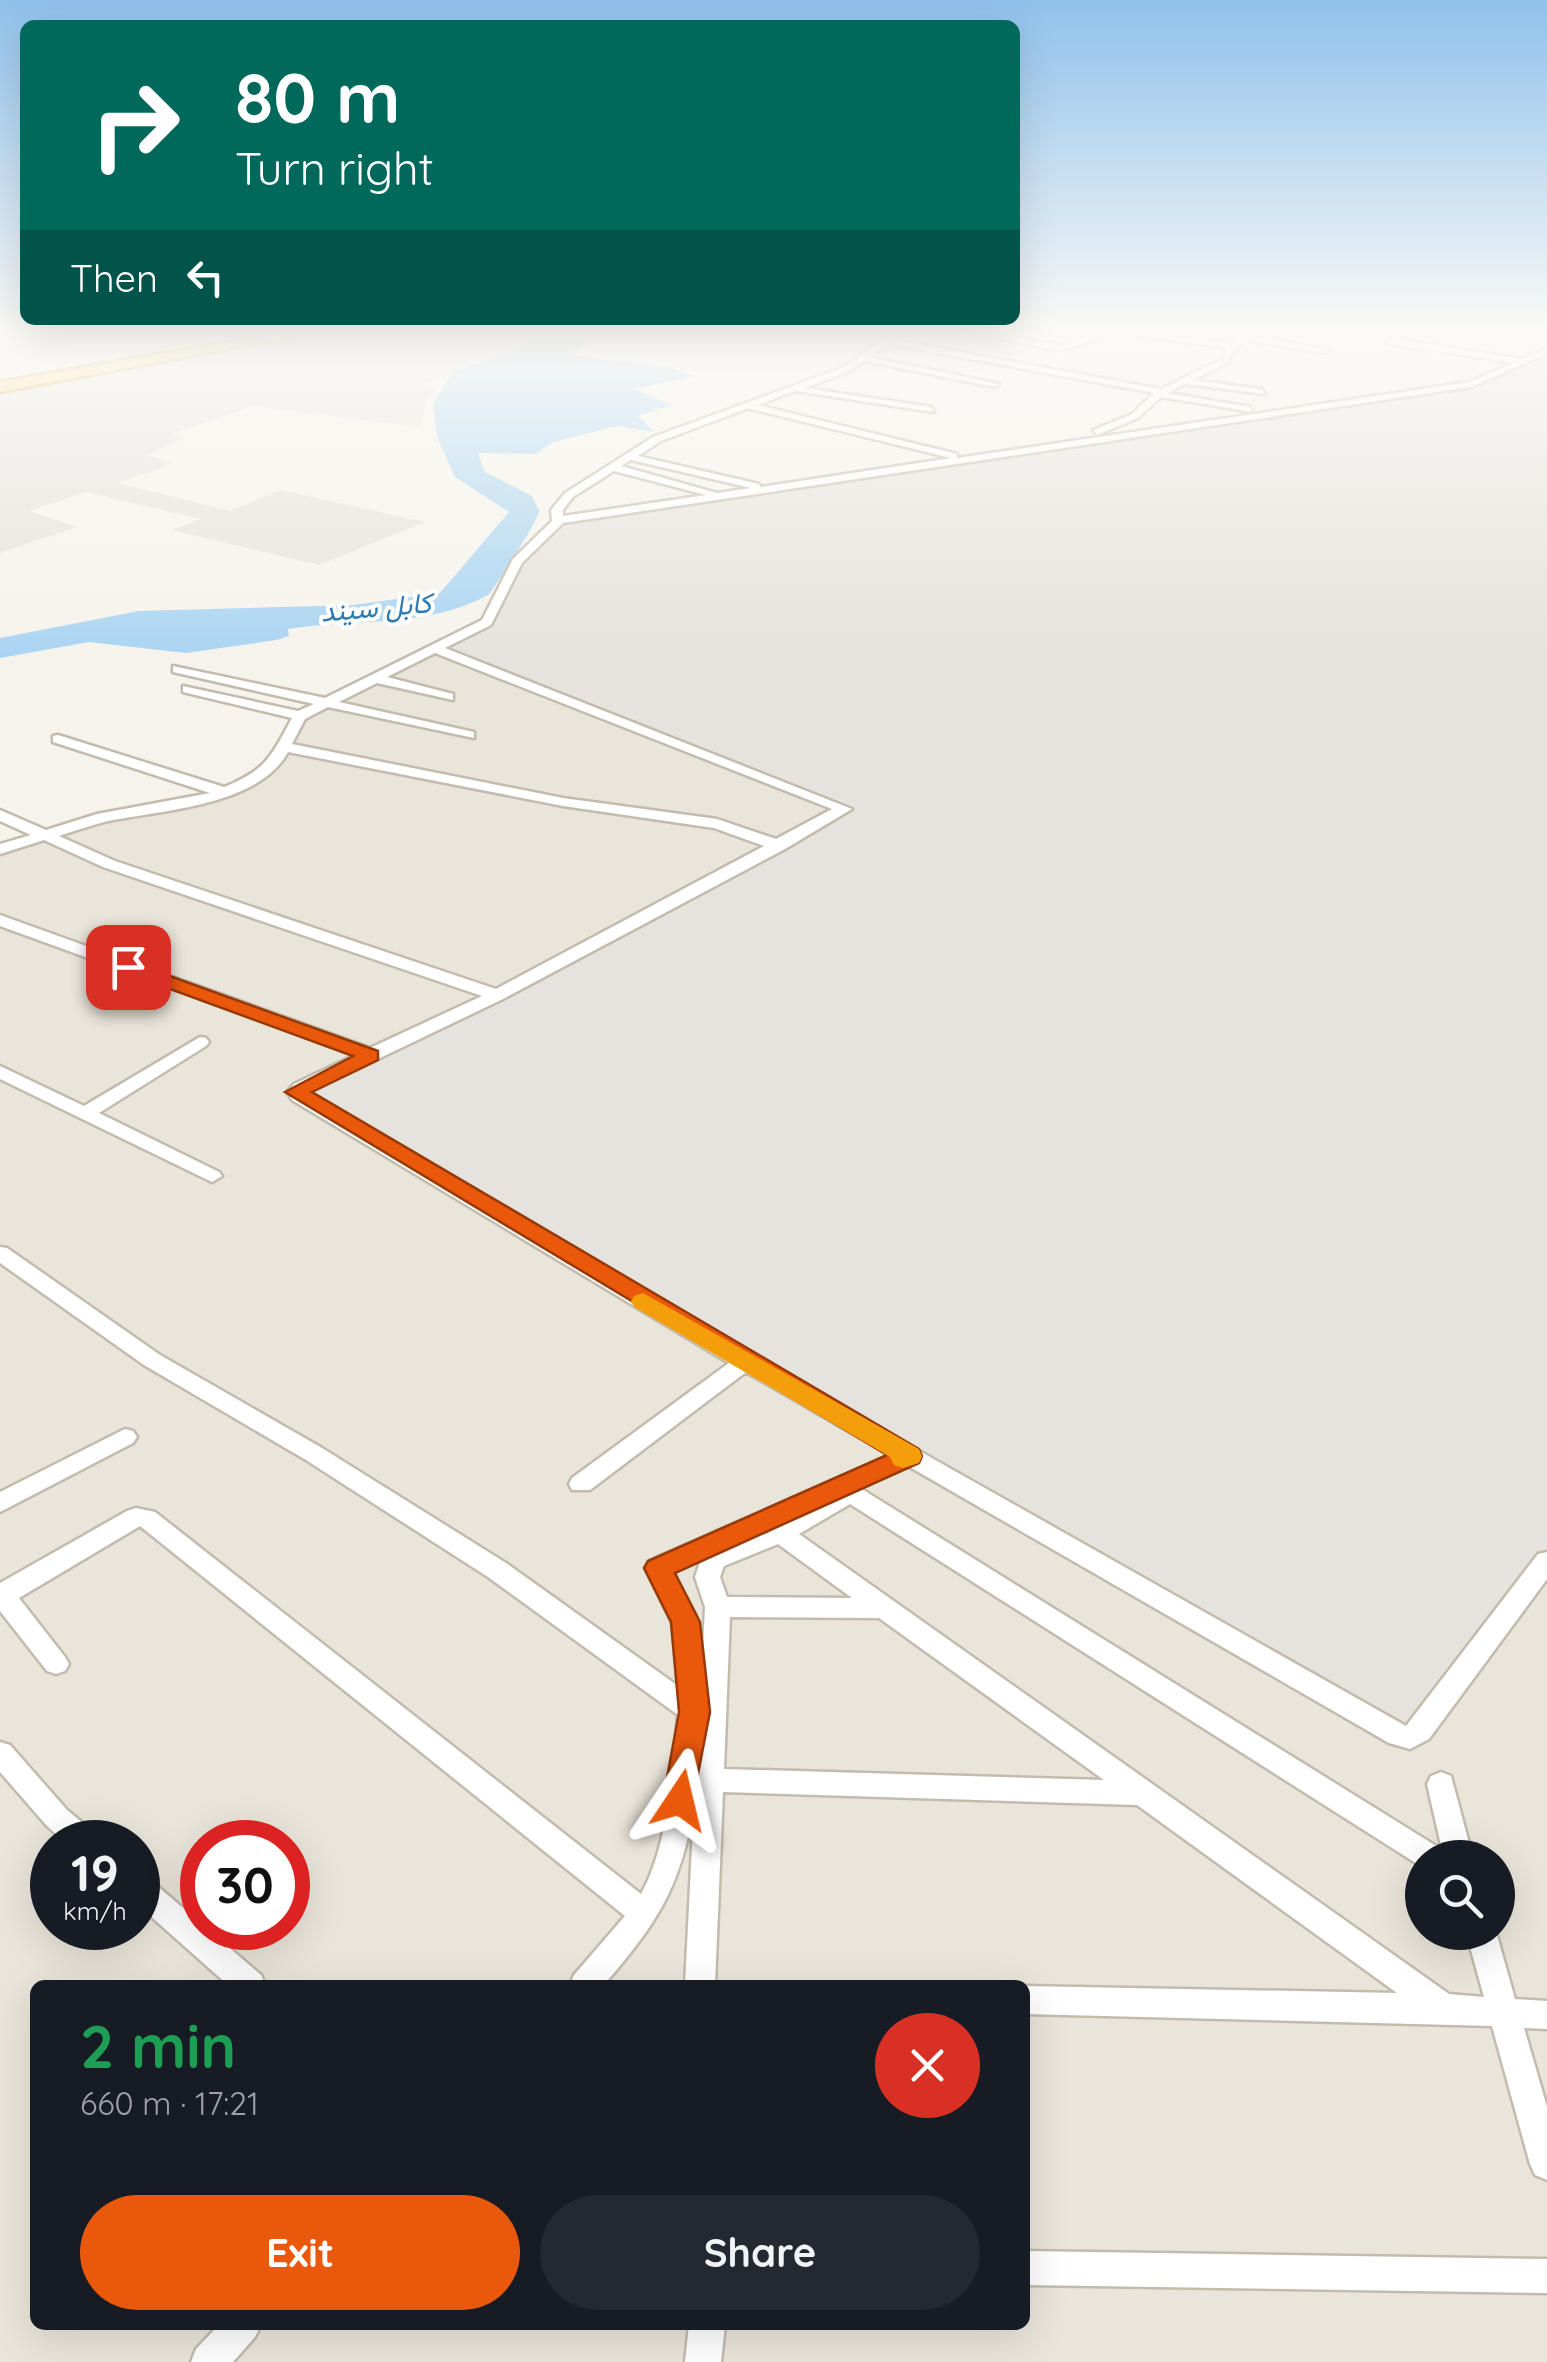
<!DOCTYPE html>
<meta charset="utf-8">
<style>
:root{--surface:#171b24;--page:#242831;--text:#f1f3f6;--muted:#9ea1a6;--accent:#ea580c}
body{margin:0;font-family:Quicksand,Vazirmatn,sans-serif;background:var(--page);color:var(--text);height:100vh;display:flex;flex-direction:column;font-size:38px;white-space:nowrap}
*{box-sizing:border-box;margin:0}
p{font-size:32px;color:var(--muted)}
.icon{flex:none;width:55px;height:55px;fill:none;stroke:currentColor;stroke-width:2;stroke-linecap:round;stroke-linejoin:round}
.map{position:relative;flex:1;overflow:hidden}
.sheet{position:absolute;left:30px;top:1980px;width:1000px;height:350px;display:flex;flex-direction:column;background:var(--surface);border-radius:15px;box-shadow:0 10px 40px #0002}
.sheet>*{flex:none}
.hud{position:absolute;left:20px;top:20px;width:1000px;height:305px;border-radius:15px;box-shadow:0 10px 40px #0002;background:#00695c;color:#fff;overflow:hidden}
.tools{position:absolute;left:1405px;top:1840px;display:grid;gap:20px}
.tools a{display:grid;place-items:center;width:110px;height:110px;border-radius:50%;background:var(--surface);box-shadow:0 10px 40px #0002;font-size:50px}
.speed{position:absolute;left:30px;top:1820px;display:flex;gap:20px;font-size:50px;font-weight:700;text-align:center}
.speed>*{display:grid;place-content:center;width:130px;height:130px;border-radius:50%;background:var(--surface);box-shadow:0 10px 40px #0002;line-height:1}
.speed small{font-size:25px;font-weight:400}
.speed .limit{border:15px solid #d22;background:#fff;color:#111}
.pin{position:absolute;display:grid;place-items:center;width:85px;height:85px;color:#fff;margin:-42px;border-radius:20px;box-shadow:0 5px 15px #0006}
.me{position:absolute;width:110px;margin:-55px;rotate:10deg;stroke-linejoin:round;filter:drop-shadow(0 0 8px #0008)}
.turn{display:flex;align-items:center;gap:35px;height:210px;padding:0 50px;font-size:45px}
.turn .icon{width:130px;height:130px;stroke-width:2.5}
.turn b{display:block;font-size:70px;line-height:85px}
.then{display:flex;align-items:center;height:95px;padding:0 50px;background:#0003;gap:20px;font-size:38px}
.round{display:grid;place-items:center;flex:none;width:105px;height:105px;border-radius:52px;background:var(--page)}
.head{display:flex;align-items:center;justify-content:space-between;height:170px;padding:0 50px}
h1{font-size:60px;font-weight:700;line-height:75px;color:#1e9e55}
.button{display:flex;gap:20px;margin-top:auto;padding:20px 50px}
.button a{flex:1;height:115px;border-radius:60px;background:var(--accent);color:#fff;font-size:40px;font-weight:700;line-height:115px;text-align:center}
.button a+a{background:var(--page);color:var(--text)}
.map>svg:first-child{display:block}
.residential{fill:#eae5da;fill-rule:evenodd}
.industrial{fill:#e6e2dd}
.water{fill:#a9d4f2}
.lines{fill:none;stroke-linecap:round;stroke-linejoin:round}
.minor-casing{stroke:#c2bbae;stroke-width:5}
.trunk-casing{stroke:#e0a43c;stroke-width:5}
.minor{fill:#fff;fill-rule:evenodd}
.trunk{fill:#ffd985;fill-rule:evenodd}
.route{fill:#ea580c;stroke:#983908;stroke-width:2.5}
.slow{fill:#f59e0b}
.labels{text-anchor:middle;stroke-width:8;stroke-linejoin:round;paint-order:stroke}
.far-water-label{font-size:28px;font-style:italic;fill:#2e7ab2;stroke:#fff}
</style>
<div class="map">
<svg width="1547" height="2362" viewBox="0 0 1547 2362">
<rect width="100%" height="100%" fill="#f6f3ec"/>
<path class="residential" d="M435,649L843,807L780,846L296,1091L1547,1575V2362H0V849L46,833L192,801L260,775L300,716ZM52,1842H138V1928H52ZM202,1842H288V1928H202ZM1422,1858H1498V1932H1422ZM35,1985H1025V2325H35Z"/>
<path class="industrial" d="M332,328H560L421,385L436,390L428,396L420,427L253,406L171,434L183,438L148,455L172,464L117,483L230,511L281,490L425,522L319,565L172,530L201,519L86,492L29,511L77,527L0,553V387Z
M1547,354V1583L1416,1749L304,1098L844,809L435,649L487,622L517,561L558,522L1477,385Z"/>
<path class="water" d="M560,328H606L584,336L589,344L570,353L576,356L667,367L694,376L634,389L670,405L638,416L654,432L617,426L553,442L535,454L478,453L485,472L532,496L539,511C539,519 496,586 488,595C426,629 355,618 288,629L289,636L276,640L186,653L89,642L0,658V638L139,611L353,605L440,593L509,512L455,477L437,437L433,404L451,374Z"/>
<g class="lines">
<g class="minor-casing">
<path id="minor" d="M900,328H910L895,340L1161,389L1222,359L1227,348L1112,332L1062,351L946,328H966L1061,345L1105,328L1232,343L1246,328H1255L1249,335L1329,350L1325,353L1245,340L1230,355L1229,362L1193,380L1262,389L1265,394L1185,384L1168,393L1250,407L1253,412L1161,397L1138,418L1097,435L1093,430L1132,414L1154,393L889,344L870,357L999,384L994,387L864,361L850,371L805,388L931,407L934,412L795,391L758,405L957,454V458L1469,382L1513,363L1386,343L1389,338L1522,359L1547,348V354L1471,387L563,523L522,563L491,625L445,648L852,809L785,849L503,999L307,1093L753,1357L1406,1726L1538,1554L1547,1552V1579L1429,1739L1410,1749L1389,1743L908,1466L860,1488L1441,1849L1443,1854L1427,1784L1431,1776L1441,1772L1451,1776L1473,1858H1422V1867L850,1504L799,1534L1449,1994L1484,1997L1466,1932H1496L1515,1999L1547,2001V2029L1524,2028L1547,2107V2180L1535,2175L1530,2164L1492,2026L1025,2014V1986L1397,1993L1137,1805L723,1792L715,1985H685L694,1807C680,1889 657,1923 604,1985H570L574,1975L625,1916L140,1526L19,1598L65,1657L69,1664L65,1671L56,1674L47,1671L0,1611V1583L127,1511L136,1508L155,1512L641,1894C668,1847 673,1769 678,1715L488,1577L306,1460L144,1365L0,1263V1247L7,1248L160,1355L322,1448L506,1563L678,1686L672,1623L645,1568L649,1561L890,1455L746,1372L590,1490H572L569,1484L572,1478L729,1363L292,1100L287,1092L294,1084L355,1055L0,926V915L370,1048L482,996L103,867L44,840L0,854V844L31,835L0,821V810L46,830L97,814L210,793L53,742V736L58,735L224,787C266,770 271,757 292,718L183,692V686L298,711L314,704L173,672V666L325,698L482,620L513,559L552,521L551,510L565,493L653,437L844,367ZM749,408L751,409L951,458L760,487L759,484L638,456L661,441ZM631,460L751,488L717,493L621,466ZM614,471L706,495L563,516V510L573,497ZM435,653L832,809L776,839L717,819L563,798L292,744L305,719L328,707L474,738V732L339,702L377,683L453,700V694L387,677ZM288,752L563,806L714,828L764,846L496,989L115,861L59,836C74,831 89,826 104,822C160,810 258,807 288,752ZM778,1544L852,1598L727,1597L720,1577L724,1566ZM701,1559L695,1577L705,1607L703,1647L696,1616L672,1572ZM730,1617L879,1618L1104,1780L724,1769Z
M1032,328H1050L1064,333L1060,336Z
M200,1037L206,1038L209,1042L206,1046L99,1113L219,1172L222,1176L212,1182L0,1079V1066L84,1106Z
M125,1429L133,1431L137,1437L133,1443L0,1512V1492Z
M0,1742L10,1745L67,1810L95,1833L99,1842H65L47,1826L0,1772Z
M138,1874L148,1878L261,1975L265,1985H228L138,1905Z
M1025,2251L1547,2259V2293L1025,2285Z
M219,2325H261L255,2337L233,2362H191L196,2349Z
M689,2325H725L721,2362H685Z"/>
</g>
<g class="trunk-casing">
<path id="trunk" d="M305,328H339L0,392V382Z"/>
</g>
<use href="#minor" class="minor"/>
<use href="#trunk" class="trunk"/>
</g>
<linearGradient id="sky" x2="0" y2="1"><stop stop-color="#8fc1ec"/><stop offset="0.5" stop-color="#fbfaf6"/><stop offset="1" stop-color="#fbfaf6" stop-opacity="0"/></linearGradient>
<rect width="1547" height="659" fill="url(#sky)"/>
<path class="route" d="M128,961L378,1051V1060L312,1092L919,1449L922,1456L919,1463L675,1573L700,1622L710,1712L691,1810L680,1814L668,1810L663,1800L679,1712L671,1622L644,1568L648,1561L887,1455L285,1092L353,1056L121,971V963Z"/>
<path class="slow" d="M643,1293L919,1449L922,1456L919,1463L903,1468L894,1465L890,1457L634,1307L631,1301L634,1296Z"/>
<g class="labels">
<g class="far-water-label">
<text transform="translate(376 607) rotate(-5)" y="10">کابل سيند</text>
</g>
</g>
</svg>
<div class="tools">
<a><svg class="icon" aria-label="search" viewBox="0 0 24 24"><circle cx="10" cy="10" r="6"/><path d="M15 15l6 6"/></svg></a>
</div>
<div class="speed"><div>19<small>km/h</small></div><div class="limit">30</div></div>
<div class="pin" style="left:128px;top:967px;background:#d93025"><svg class="icon" aria-label="arrive" viewBox="0 0 24 24"><path d="M6 21V4h12l-3 4 3 4H6"/></svg></div>
<svg class="me" style="left:680px;top:1800px" viewBox="-20 -20 40 40"><path d="M0-17L14 15 0 8-14 15z" fill="#ea580c" stroke="#fff" stroke-width="4"/></svg>
<div class="hud">
<div class="turn"><svg class="icon" aria-label="right" viewBox="0 0 24 24"><path d="M7 20v-9h11M14 6l5 5-5 5"/></svg><div><b>80 m</b>Turn right</div></div>
<div class="then">Then<svg class="icon" aria-label="left" viewBox="0 0 24 24"><path d="M17 20v-9H6M10 6l-5 5 5 5"/></svg></div>
</div>
<section class="sheet">
<div class="head"><div><h1>2 min</h1><p>660 m · 17:21</p></div><a class="round" style="background:#d93025;color:#fff"><svg class="icon" aria-label="close" viewBox="0 0 24 24"><path d="M6 6l12 12M18 6L6 18"/></svg></a></div>
<div class="button"><a>Exit</a><a>Share</a></div>
</section>
</div>
